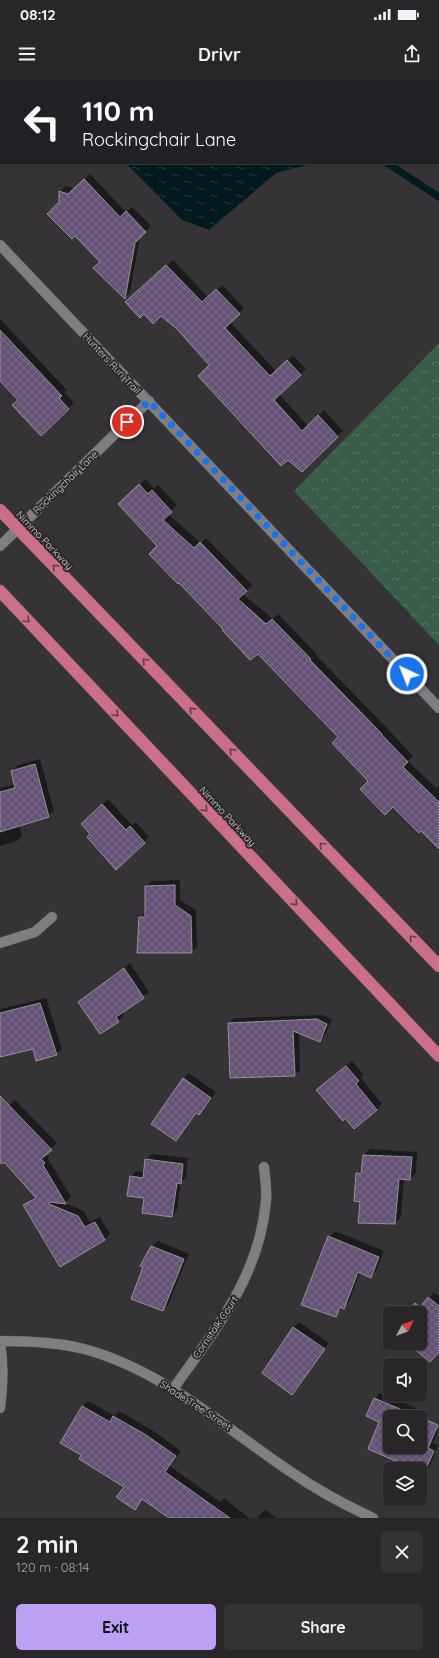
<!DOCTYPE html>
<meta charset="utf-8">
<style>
:root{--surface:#282628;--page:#343234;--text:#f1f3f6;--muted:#a5a5a8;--line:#444345;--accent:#bca0f2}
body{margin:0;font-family:Quicksand,sans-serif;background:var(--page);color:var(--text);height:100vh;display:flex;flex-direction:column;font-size:15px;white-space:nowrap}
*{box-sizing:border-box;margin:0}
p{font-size:13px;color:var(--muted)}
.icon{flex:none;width:22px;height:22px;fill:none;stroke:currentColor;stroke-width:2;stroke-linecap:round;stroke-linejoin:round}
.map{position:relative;height:1438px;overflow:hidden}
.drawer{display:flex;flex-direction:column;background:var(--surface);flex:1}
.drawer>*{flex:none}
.hud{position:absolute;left:0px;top:0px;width:439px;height:84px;box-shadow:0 1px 3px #0004,0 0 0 1px var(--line);background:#202124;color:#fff;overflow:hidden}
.needle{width:26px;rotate:49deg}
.controls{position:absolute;left:383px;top:1226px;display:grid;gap:8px}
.controls a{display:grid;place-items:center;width:44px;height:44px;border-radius:6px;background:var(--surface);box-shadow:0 1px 3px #0004,0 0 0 1px var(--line);font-size:20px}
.pin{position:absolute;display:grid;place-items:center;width:34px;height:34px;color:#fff;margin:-17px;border:2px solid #fff;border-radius:50%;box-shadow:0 1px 4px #0007}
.me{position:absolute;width:44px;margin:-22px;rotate:317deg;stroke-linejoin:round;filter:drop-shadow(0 0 3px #0008)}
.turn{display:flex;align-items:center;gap:14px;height:84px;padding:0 16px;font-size:18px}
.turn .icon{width:52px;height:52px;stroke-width:2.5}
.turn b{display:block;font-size:28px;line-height:34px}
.round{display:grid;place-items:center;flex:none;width:42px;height:42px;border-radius:6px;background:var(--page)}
.overview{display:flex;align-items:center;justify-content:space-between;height:68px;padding:0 16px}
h1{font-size:24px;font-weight:800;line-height:30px}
.button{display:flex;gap:8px;margin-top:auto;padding:8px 16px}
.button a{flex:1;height:46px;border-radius:6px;background:var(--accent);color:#111;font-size:16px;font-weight:800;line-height:46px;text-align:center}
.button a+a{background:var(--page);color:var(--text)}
.status{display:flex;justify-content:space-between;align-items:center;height:28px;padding:0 20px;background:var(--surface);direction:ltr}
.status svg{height:11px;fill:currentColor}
header{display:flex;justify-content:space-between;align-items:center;height:52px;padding:0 16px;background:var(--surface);font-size:18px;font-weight:800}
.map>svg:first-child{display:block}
.park{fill:url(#park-crowns)}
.water{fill:url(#water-ripples)}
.shadow{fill:#0007;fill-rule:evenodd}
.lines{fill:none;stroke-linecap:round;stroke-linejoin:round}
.stream{stroke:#001b1f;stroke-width:7}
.building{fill:url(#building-cross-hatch);stroke:#959397}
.street-casing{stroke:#535153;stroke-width:11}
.highway-casing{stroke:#535153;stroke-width:13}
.street{stroke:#807e81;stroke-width:10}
.highway{stroke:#cb6e87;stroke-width:12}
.oneway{stroke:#5b3e47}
.route{stroke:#1a73e8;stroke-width:7;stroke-dasharray:0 12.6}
.labels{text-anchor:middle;stroke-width:4;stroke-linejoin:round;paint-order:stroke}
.street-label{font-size:10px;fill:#d2d0d2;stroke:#2b292c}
</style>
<div class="status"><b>08:12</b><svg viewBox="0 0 49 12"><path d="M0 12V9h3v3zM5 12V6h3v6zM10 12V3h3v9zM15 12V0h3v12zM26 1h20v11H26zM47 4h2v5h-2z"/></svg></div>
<header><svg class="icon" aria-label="menu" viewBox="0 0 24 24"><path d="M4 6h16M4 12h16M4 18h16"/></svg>Drivr<svg class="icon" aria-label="share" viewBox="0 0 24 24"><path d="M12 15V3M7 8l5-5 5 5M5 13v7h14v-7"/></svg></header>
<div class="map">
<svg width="439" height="1438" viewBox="0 0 439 1438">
<defs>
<pattern id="park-crowns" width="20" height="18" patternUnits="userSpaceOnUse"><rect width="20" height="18" fill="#3a5d48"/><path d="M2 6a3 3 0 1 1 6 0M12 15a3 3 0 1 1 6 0" fill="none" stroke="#567362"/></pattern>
<pattern id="water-ripples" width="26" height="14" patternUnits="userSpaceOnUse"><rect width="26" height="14" fill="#001b1f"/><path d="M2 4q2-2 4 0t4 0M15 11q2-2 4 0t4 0" fill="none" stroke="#243b3f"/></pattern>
<pattern id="building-cross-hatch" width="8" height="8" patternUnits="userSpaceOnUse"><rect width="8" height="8" fill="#655174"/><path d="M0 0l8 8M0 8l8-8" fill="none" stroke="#7a6987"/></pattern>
</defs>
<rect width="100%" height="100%" fill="#353336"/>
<path class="park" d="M439,263V565L294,411Z"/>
<path class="water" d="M45,0H352V1H46Z
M126,83H315L276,93L209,150L182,140Z"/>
<path class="shadow" d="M1,29V79L0,80V30Z
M90,94L126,132L132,127L151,146L140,157L130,212L125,218L60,122V112L65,106L75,109Z
M173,180L209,218L222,205L244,228L230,242L276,291L293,275L306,289L279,314L308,346L324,330L343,351L302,390L177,249L161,235L132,216Z
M0,239L67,310L64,312L74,323L41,355L19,320L0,299Z
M146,399L154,409L158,405L177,425L168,434L201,463L206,458L252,505L243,514L273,539L278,534L316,573L315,574L387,648L413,676L408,681L436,708L439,706V765L393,726L370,701L340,657L158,466L124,419Z
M40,679L54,731L48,736L20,746L22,756L17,761L0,766V708L16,704L12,691L18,685Z
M108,719L132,745L136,742L149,757L116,788L82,744Z
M180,800V820L196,830L197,867L192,872L140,838L145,832L146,806L151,801Z
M130,883L149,912L122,932L124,935L118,941L79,922Z
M46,918L62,969L56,974L33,968L0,976V929Z
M322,935L332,939L325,955L320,961L299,952L300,990L295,995L231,997L229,943L234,938Z
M352,981L364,995L361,998L382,1024L377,1030L345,1037L323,1005Z
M189,993L216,1012L204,1029L199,1034L197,1033L176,1060L152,1044L184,998Z
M15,1020L57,1063L46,1073L49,1077L48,1079L71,1117L65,1123L84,1131L90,1142L100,1137L110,1154L105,1159L60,1186L24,1125L36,1116L0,1076V1034Z
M370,1069L417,1072L416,1093L410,1099L404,1098L401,1137L395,1143L361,1122L357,1093L363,1087L364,1075Z
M152,1074L188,1078L186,1097L181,1102L177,1130L172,1136L145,1117L131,1097L136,1091L145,1092L146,1079Z
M335,1151L384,1171L376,1191L371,1197L360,1192L349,1222L344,1227H342L336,1236L329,1157Z
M158,1161L189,1174L168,1225L163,1230L144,1186L152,1166Z
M434,1212L439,1216V1272L409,1263H420V1233H416Z
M299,1242L329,1263L292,1313L263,1293L294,1247Z
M380,1313L428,1333L424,1343L438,1351L433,1363L438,1365L429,1387L424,1392L420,1391V1389H416L369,1368L381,1341L375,1319ZM390,1337H420V1367H390Z
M88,1321L115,1336L119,1331L152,1350L181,1371L170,1386L220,1422L224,1418L249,1438H170L143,1419L135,1429L125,1407L83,1375L62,1363L83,1326Z
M265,1430L277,1438H257Z"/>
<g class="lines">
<path class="stream" d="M387,83L439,117"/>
</g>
<path class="building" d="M84,99L120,137L126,131L146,152L135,163L125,219L93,188L100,182L75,156L72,159L47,134L59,122V111L68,114Z
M166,185L202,222L216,209L240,234L225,248L270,296L287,280L301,295L274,320L302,351L318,335L338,357L302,392L288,380L281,386L198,296L209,285L177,249L161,236L153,244L144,234L140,238L125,222Z
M0,250L62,316L59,318L69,329L41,356L12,325L18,320L0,301Z
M139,404L148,414L152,410L172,432L163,440L194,468L200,462L247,511L238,519L266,544L272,539L311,579L310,580L382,654V655L408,682L403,687L439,722V769L421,751L419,753L393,727L385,735L360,709L368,701L332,663L338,657L258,574L250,580L222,550L223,549L179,503L178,504L149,474L157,466L118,424Z
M35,684L49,737L0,752V712L15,708L11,691Z
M102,724L126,750L130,746L145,763L116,790L87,757L90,754L81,744Z
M175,805V825L191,836L192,873H137L139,837H145V806Z
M124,888L144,918L116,937L119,942L100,954L78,922Z
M40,923L57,975L36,981L33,969L0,977V933Z
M317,939L327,944L320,962L293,951L295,996L230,998L228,943Z
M346,986L359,1001L356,1004L377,1030L354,1049L345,1038L343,1041L316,1010Z
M183,998L211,1018L199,1035L196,1033L176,1061L151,1044Z
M0,1016L52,1070L41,1079L45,1083L43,1085L66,1124L50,1122L49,1124L78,1136L85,1147L95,1142L105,1160L60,1187L23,1125L36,1118L5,1083H0Z
M363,1075L412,1077L410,1100L399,1099L395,1144L358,1143L360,1122L354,1121L356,1093H361Z
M145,1079L183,1084L181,1104L177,1103L172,1137L142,1133L144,1118L127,1116L130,1096L143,1098Z
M328,1156L379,1177L371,1198L358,1192L344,1229L340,1227L336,1237L301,1225Z
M151,1166L184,1179L163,1231L131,1219L143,1187L140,1186Z
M428,1217L439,1226V1272L430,1282L407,1263H420V1233H406L415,1223L420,1227Z
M293,1247L325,1269L292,1315L262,1293Z
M374,1318L419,1337H390V1367H420V1337L438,1345L428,1368L434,1371L424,1393L420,1392V1389H414L368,1369L379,1342L366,1336Z
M82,1326L110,1342L113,1336L146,1355L176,1376L165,1392L230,1438H169L142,1419L135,1430L116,1417L124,1407L79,1379L81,1375L60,1363Z"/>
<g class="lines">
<g class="street-casing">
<path id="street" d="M0,165L439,628
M0,466L149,321
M0,863L35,852L52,837
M0,1261C28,1261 57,1262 84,1269C163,1290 225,1348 291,1392C317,1410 345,1425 373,1438
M0,1262C4,1285 3,1305 0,1328
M173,1309C215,1250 260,1196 266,1120C267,1110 265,1098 264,1087"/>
</g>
<g class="highway-casing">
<path id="highway" d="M0,430L439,886
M0,511L439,976"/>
</g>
<use href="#street" class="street"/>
<use href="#highway" class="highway"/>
</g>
<defs><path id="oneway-chevron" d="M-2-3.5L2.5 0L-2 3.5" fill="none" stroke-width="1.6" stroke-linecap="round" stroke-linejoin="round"/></defs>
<g class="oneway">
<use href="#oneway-chevron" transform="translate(55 487) rotate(-134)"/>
<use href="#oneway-chevron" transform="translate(27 540) rotate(47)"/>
<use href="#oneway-chevron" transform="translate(145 581) rotate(-134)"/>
<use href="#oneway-chevron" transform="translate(192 630) rotate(-134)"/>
<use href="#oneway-chevron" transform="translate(116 634) rotate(47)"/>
<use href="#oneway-chevron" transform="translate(232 671) rotate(-134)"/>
<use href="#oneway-chevron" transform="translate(205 729) rotate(47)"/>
<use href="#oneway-chevron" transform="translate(322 765) rotate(-134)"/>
<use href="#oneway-chevron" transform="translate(295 823) rotate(47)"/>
<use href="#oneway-chevron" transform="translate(412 858) rotate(-134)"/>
</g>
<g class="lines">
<path class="route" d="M127,342L149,321L407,594"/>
</g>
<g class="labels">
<g class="street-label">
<text transform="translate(112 283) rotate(47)" y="4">Hunters Run Trail</text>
<text transform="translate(65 402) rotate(-44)" y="4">Rockingchair Lane</text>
<text transform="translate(45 460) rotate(46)" y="4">Nimmo Parkway</text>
<text transform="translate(228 736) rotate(47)" y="4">Nimmo Parkway</text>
<text transform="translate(215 1247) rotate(-56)" y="4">Cornstalk Court</text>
<text transform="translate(196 1325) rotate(33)" y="4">Shade Tree Street</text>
</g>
</g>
</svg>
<div class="controls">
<a><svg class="needle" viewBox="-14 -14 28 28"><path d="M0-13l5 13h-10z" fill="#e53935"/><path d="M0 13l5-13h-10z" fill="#a5a5a8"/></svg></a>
<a><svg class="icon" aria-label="sound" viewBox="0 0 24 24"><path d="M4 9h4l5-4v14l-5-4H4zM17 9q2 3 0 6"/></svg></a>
<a><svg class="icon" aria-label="search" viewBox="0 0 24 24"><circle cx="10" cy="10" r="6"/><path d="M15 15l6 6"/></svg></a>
<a><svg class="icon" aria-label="layers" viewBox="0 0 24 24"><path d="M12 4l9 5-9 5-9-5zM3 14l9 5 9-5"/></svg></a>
</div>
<div class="pin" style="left:127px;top:342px;background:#d93025"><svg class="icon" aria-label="arrive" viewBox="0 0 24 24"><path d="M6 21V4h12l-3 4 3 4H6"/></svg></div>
<svg class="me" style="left:407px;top:594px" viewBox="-20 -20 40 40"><circle r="17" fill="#1a73e8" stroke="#fff" stroke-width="3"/><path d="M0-11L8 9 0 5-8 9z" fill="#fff"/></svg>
<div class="hud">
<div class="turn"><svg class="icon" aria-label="left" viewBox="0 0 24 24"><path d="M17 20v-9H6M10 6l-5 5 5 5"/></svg><div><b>110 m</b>Rockingchair Lane</div></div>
</div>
</div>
<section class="drawer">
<div class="overview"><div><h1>2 min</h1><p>120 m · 08:14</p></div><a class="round"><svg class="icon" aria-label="close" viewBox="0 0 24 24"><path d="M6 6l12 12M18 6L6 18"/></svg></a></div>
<div class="button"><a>Exit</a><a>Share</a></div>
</section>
